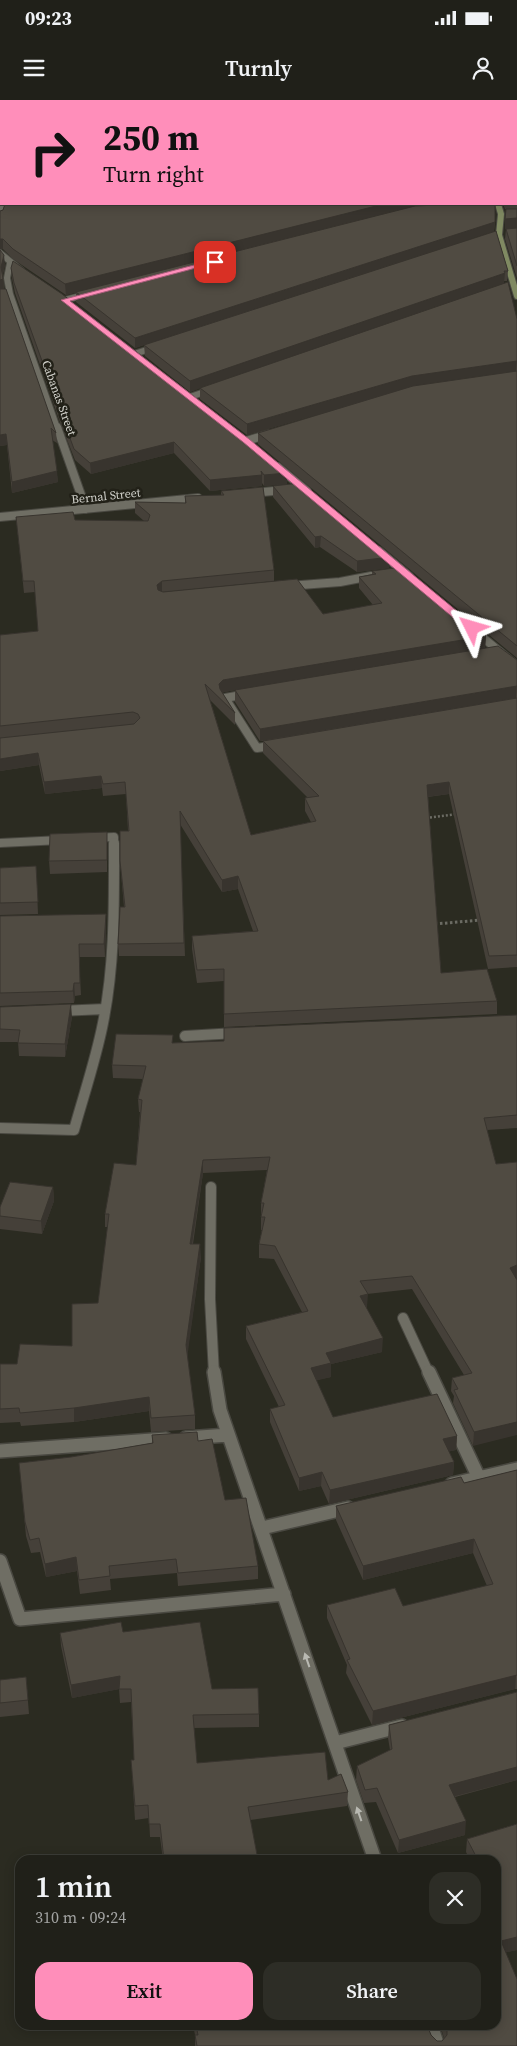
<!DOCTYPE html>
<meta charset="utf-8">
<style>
:root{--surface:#202019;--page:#2d2d26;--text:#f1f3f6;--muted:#a2a3a2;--line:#3d3e38;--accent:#ff8eba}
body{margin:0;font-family:"Source Serif 4",serif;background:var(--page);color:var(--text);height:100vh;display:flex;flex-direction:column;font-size:19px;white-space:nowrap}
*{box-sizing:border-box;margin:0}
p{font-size:16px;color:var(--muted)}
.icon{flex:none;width:28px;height:28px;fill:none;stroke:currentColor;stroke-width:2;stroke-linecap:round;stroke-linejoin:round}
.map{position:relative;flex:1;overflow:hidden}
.sheet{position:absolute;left:15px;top:1755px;width:486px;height:175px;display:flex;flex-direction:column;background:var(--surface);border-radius:15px;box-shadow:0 2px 12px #0003,0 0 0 1px var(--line)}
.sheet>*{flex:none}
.hud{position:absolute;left:0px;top:0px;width:518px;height:105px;box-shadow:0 2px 12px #0003,0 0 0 1px var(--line);background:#ff8eba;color:#111;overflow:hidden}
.pin{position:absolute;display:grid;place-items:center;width:42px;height:42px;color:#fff;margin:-21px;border-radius:10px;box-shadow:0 2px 8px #0006}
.me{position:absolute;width:55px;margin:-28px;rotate:310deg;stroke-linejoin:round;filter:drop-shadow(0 0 4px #0008)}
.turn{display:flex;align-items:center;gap:18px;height:105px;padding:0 20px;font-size:22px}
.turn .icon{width:65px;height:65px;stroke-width:2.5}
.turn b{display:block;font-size:35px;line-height:42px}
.round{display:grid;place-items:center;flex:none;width:52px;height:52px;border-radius:15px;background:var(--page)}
.summary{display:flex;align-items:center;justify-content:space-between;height:85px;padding:0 20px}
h1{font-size:30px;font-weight:600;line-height:38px}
.action{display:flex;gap:10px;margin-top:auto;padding:10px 20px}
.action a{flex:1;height:58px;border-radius:15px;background:var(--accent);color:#111;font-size:20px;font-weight:600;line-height:58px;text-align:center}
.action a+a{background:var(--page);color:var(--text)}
.status{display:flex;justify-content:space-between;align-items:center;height:35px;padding:0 25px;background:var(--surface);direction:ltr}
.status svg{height:14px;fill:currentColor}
header{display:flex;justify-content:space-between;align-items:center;height:65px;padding:0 20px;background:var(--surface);font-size:22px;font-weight:600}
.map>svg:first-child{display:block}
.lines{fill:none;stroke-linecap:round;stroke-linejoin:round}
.minor-far3-casing{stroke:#494841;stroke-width:8}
.minor-far2-casing{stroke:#494841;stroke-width:10}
.minor-far1-casing{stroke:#494841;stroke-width:12}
.minor-casing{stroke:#494841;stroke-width:16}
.secondary-casing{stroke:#494841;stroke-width:8}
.path-far1{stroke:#6b6b63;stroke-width:2.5;stroke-dasharray:2 2;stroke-linecap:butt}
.path{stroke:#6b6b63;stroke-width:3;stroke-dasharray:2.5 2.5;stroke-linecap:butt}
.minor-far3{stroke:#6f6e64;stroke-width:6}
.minor-far2{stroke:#6f6e64;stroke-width:8}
.minor-far1{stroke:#6f6e64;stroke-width:10}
.minor{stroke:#6f6e64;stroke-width:13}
.secondary{stroke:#808a62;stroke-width:6}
.wall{fill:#454039}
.shaded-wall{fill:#38342e}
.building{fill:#504b42;stroke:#38342e}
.oneway{fill:#b9b9b2}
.route{fill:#ff8eba;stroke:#a65c79}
.labels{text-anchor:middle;stroke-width:5;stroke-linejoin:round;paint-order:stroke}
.far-street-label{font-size:12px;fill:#d2d2cc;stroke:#222118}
</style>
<div class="status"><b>09:23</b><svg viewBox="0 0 49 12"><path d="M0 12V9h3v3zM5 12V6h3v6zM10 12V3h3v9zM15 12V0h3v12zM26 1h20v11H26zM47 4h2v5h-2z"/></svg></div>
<header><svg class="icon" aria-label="menu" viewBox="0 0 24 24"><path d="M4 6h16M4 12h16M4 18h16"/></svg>Turnly<svg class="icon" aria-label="person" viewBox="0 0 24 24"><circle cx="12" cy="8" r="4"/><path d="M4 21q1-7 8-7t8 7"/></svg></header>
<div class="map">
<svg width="517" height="1946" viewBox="0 0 517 1946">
<rect width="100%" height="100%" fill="#2b2b21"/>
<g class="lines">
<g class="minor-far3-casing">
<path id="minor-far3" d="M0,117L4,104
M0,153L22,171
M10,163L7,178L10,194L57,328
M65,200L88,194
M134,254L156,247
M190,297L213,289"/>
</g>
<g class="minor-far2-casing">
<path id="minor-far2" d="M57,327L86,409
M246,341L269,334
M278,367L307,391
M252,393L285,390
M0,417L198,398
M379,451L409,476
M288,486L340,482L371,476
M475,531L517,566
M247,594L225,598L257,648L277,645
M93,738L114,737V744
M0,743L61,740"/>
</g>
<g class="minor-far1-casing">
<path id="minor-far1" d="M59,911L105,909
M185,936L236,933
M0,1028L74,1030C84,994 96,959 103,923C115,864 114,803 114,743
M211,1087L210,1199L214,1274
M403,1218L429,1274"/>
</g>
<g class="minor-casing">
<path id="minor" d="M214,1272L220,1310L375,1760
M429,1272L479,1378
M186,1338L228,1335
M0,1351L166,1339
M452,1384L517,1369
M262,1428L348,1408
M0,1461L20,1519L284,1494
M335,1643L402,1626
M431,1925L438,1946"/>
</g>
<g class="secondary-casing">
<path id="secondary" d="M498,104L501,114L499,135L517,196"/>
</g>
<path class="path-far1" d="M426,718L457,714"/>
<path class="path" d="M435,824L481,820"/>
<use href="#minor-far3" class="minor-far3"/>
<use href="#minor-far2" class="minor-far2"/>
<use href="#minor-far1" class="minor-far1"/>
<use href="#minor" class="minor"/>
<use href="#secondary" class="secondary"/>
</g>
<path class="wall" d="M0,0L1,1V101L0,102Z
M355,0H517V23L516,21V1H355Z
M517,71V178L505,139L506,129H510H505L509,109H505L503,104H516V72Z
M5,104H453L413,106L66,195L13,159L3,149H0V111L3,110Z
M495,122L494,131L171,237L496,131L508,171L507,181H504V183L285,259L517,219V558L258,344V333L391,293L247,335L200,299V288L190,292L145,256L144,245L135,248L76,202V192Z
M0,150L5,165L3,174L4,189L56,333L57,343L52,340L58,382L12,393L7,345L0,346Z
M11,168L287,384L264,386L262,383V386L210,391L174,353L91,374L75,360L60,322L15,193L12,178Z
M273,386L390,457L389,468L357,472L320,447L315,448L273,397Z
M263,387L274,470V481L163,492L323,514L373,505L359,488V477L372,474V471L486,536L485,548L224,592L222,593L235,613V625L210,600L251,735L311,722L305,711V698H308L263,653V641H260L235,602V590L517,560V867L488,869L449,694L428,697L441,873L497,901V914L224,927V881L197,883L192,849V836L253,831L238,789L222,792L180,724L185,856H119L118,844L124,807L120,761L128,731L126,694L103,696L102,688L45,694L39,665L0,671V535L38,531L35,492L24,493L16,417L75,420L144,421L135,413V402L185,403V396L221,395V391Z
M107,744V772L50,774L49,761Z
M36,766L38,814L0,815V768Z
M0,816L106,826L105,857H79L81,895L75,896L74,903L0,906Z
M0,907L72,917L65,957L19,956L18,942H0Z
M517,915V1028L487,1030L496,1064L517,1062V1177L516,1178L473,1346L453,1303L454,1296L451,1291L452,1278L464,1275L412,1189L367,1194V1207L366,1208L382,1252L331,1264V1277L316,1280L333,1317L457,1336L456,1350L449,1351L454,1362L453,1375L329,1404L321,1386L299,1391L270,1322V1309L279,1307L246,1239V1226L302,1212L274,1159L259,1158V1144L262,1130H261V1103L267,1070L203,1073L193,1144L201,1157L187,1254L195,1315V1329L151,1332L149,1311L74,1322L21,1326L20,1322L0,1323V1264H17L72,1246L98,1203L108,1127H105V1114L136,1065L140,1012H139L138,999L143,979L113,978L112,965L173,943L224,941Z
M53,1087L54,1101L42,1134L0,1129V1107Z
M152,1335L198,1341L225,1400L258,1466V1479L178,1486L177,1473L110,1479L111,1490L80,1494L77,1471L46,1477L40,1452L31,1453L26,1436L19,1363L71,1357L152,1343Z
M517,1370V1589H515L372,1625L346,1573L347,1565L327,1518V1505L403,1506L487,1486L473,1453L363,1480L336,1420V1406L464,1383Z
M123,1532L212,1589L259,1614V1627L194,1628L197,1663L328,1680L348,1692L347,1706L250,1720L258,1760H163L160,1737H150L149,1718L135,1720L132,1674L134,1660L131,1602L120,1603L119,1589L72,1598L61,1546L60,1533Z
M26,1577L29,1614L0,1617V1580Z
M517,1592V1680L455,1697L465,1735L398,1753L376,1702L364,1703L356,1680L357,1666L390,1650L388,1638L389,1625Z
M517,1724V1850L506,1852L517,1946H195V1935L193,1925H427L431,1935L437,1941H442L444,1938L440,1925H496V1760H470L466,1752L467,1739Z"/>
<path class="shaded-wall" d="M384,104H413V106L66,195L65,184Z
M517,118V128L505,129V119Z
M495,122L494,131L135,248V238Z
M0,139H3V149H0Z
M4,155L5,165L2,177L1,167Z
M505,173L504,183L190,292V281Z
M3,179L4,190L0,191V180Z
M517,261L516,272L411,287L247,335V324L412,276Z
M6,334L7,345L0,346V335Z
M174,342V353L91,374L90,363Z
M57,371L58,382L12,393V382Z
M287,373V384L264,386V375Z
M262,375V386L210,391V380Z
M321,436L320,447L315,448V437Z
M390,457L389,468L357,472V461Z
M162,481V492L157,496V485Z
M486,536L485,548L224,592L219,596V584L223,580Z
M517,586L516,598L260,641V629Z
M38,653L39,665L0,671V659Z
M101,676L102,688L45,694L44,682Z
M449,682V694L426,697L427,685Z
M238,776V789L222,792V780Z
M106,814V826L105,857L104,844Z
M74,883L75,896L74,903L73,891Z
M71,904L72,917L65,957V944Z
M203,1060V1073L190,1157V1144Z
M53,1087L54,1101L42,1134L41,1121Z
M200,1144L201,1157L187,1259L186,1245Z
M517,1165V1177L509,1182L510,1168Z
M368,1194L367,1207L359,1209L360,1196Z
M383,1238L382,1252L331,1264V1277L311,1282V1268L326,1253Z
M149,1297V1311L74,1322V1308Z
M517,1322V1335L473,1346L474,1332Z
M457,1336L456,1350L442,1353L443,1339Z
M454,1362L453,1375L329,1404L330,1390Z
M322,1372L321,1386L299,1391V1378Z
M474,1439L473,1453L363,1480V1466Z
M76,1457L77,1471L46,1477L45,1464Z
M516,1575L515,1589L372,1625L373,1611Z
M120,1576V1589L72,1598L71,1585Z
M517,1667V1680L448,1698L449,1685Z
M466,1721L465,1735L398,1753L399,1740Z
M517,1837V1850L499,1854L501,1841Z"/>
<path class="building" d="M0,0H308V1H1V91H0Z
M357,0H452V1H357Z
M513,0H517V12L516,1H513Z
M517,71V99H516V72Z
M5,104H384L65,184L13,149L3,139H0V111L3,110Z
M460,104H495V122L135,238L76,192L415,106Z
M506,109H517V118L505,119Z
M517,128V166L506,129Z
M496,131L508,171H504L505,173L190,281L144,245Z
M0,150L4,155L1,167L3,179L0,180Z
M13,161L62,194L223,319L287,373L264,375L261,371L262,375L210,380L174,342L90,363L74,349L60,311L14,183L11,168Z
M508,182L517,219V261L412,276L247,324L200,288Z
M0,189H6L56,333L51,328L57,371L12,382L6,334L0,335Z
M517,271V546L258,333L413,286Z
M300,383L390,457L357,461L321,436L315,437L273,386Z
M263,387L274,470L162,481L157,485L158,490L163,492L297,479L323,514L382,503L359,477L376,474L372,471L402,467L486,536L223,580L219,584L220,589L235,613L205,584L251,735L316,721L305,698L319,696L263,641L517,598V855L489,856L449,682L427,685L441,873L487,869L497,901L224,914V869L197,870L192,836L258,831L238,776L222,780L180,711L184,843L118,844L120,809V807H125L120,761V731H129L125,682L103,684L101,676L44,682L38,653L0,659V638L134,624L140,618L138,614L133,612L0,626V535L38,531L34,481H23L16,417L73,412L75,420L148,421L150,415L135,402L186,403L185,396L224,395L221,391Z
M498,546L517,560V586L260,629L235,590Z
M107,732V760L49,761L50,734Z
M36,766L38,802L0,803V768Z
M106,814L104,844H79L80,883H74L73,891L0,893V816Z
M71,904L65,944L18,943L20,930L0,929V907Z
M517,915V1015L484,1018L496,1064L517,1062V1165L510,1168L517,1180V1322L474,1332L454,1290L458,1289L452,1278L472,1273L412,1176L360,1181L368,1194L360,1196L383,1238L326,1253L331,1263L311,1268L333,1317L437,1294L457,1336L443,1339L454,1362L330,1390L322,1372L299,1378L270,1309L285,1305L246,1226L308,1211L275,1146L259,1144L265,1117H261L264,1103H261L270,1057L203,1060L190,1144H200L186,1245L195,1315L151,1318L149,1297L74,1308L20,1313L19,1308L0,1309V1264H17L20,1244L72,1246V1204L98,1203L109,1114H105L114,1063L136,1065L142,1000L138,999L146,966L112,965L116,934L173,935L172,943L224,941V928Z
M10,1082L53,1087L41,1121L0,1116V1107Z
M197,1332L198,1341L212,1339L225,1400L246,1398L258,1466L178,1473L176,1459L109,1466L110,1476L79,1480L76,1457L45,1464L39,1438L30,1440L25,1422L19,1363L71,1357L153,1343L152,1335Z
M517,1370V1575L373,1611L347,1560L350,1559L327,1505L395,1488L403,1506L493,1484L474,1439L363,1466L336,1406L461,1377L464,1383Z
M121,1522L123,1532L200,1522L212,1589L258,1588L259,1614L193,1615L197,1663L325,1652L328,1680L341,1674L348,1692L248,1707L258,1760H164L160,1724H149L148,1705L135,1706L131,1660H134L131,1589H119L120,1576L71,1585L60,1533Z
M26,1577L28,1600L0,1603V1580Z
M517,1592V1667L449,1685L466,1721L399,1740L377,1688L365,1690L357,1666L392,1649L389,1625Z
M517,1724V1837L501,1841L517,1879V1946H197L195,1935H198L196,1925H427L431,1935L437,1941H442L447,1935V1931L445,1925H496V1760H478L467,1739Z"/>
<defs><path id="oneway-solid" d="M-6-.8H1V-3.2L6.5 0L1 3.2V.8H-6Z" transform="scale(1.25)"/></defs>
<g class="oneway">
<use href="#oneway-solid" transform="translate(307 1560) rotate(-109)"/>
<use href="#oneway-solid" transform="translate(359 1714) rotate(-109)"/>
</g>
<path class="route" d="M213,160L219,162L70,201L249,339L475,526V530H468L243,342L61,200Z"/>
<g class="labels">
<g class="far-street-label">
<text transform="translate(59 298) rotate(70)" y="4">Cabanas Street</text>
<text transform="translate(106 396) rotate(-6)" y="4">Bernal Street</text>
</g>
</g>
</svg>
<div class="pin" style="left:215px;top:162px;background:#d93025"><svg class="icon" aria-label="arrive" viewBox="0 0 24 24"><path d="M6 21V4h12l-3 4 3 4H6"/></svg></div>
<svg class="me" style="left:472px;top:528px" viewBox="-20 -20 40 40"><path d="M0-17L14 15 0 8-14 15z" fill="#ff8eba" stroke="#fff" stroke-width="4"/></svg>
<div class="hud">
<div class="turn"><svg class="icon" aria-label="right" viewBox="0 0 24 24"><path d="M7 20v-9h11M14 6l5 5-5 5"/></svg><div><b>250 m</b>Turn right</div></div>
</div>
<section class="sheet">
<div class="summary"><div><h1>1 min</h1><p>310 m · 09:24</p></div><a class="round"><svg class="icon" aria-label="close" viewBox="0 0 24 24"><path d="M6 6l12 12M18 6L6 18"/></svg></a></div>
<div class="action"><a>Exit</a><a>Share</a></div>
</section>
</div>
